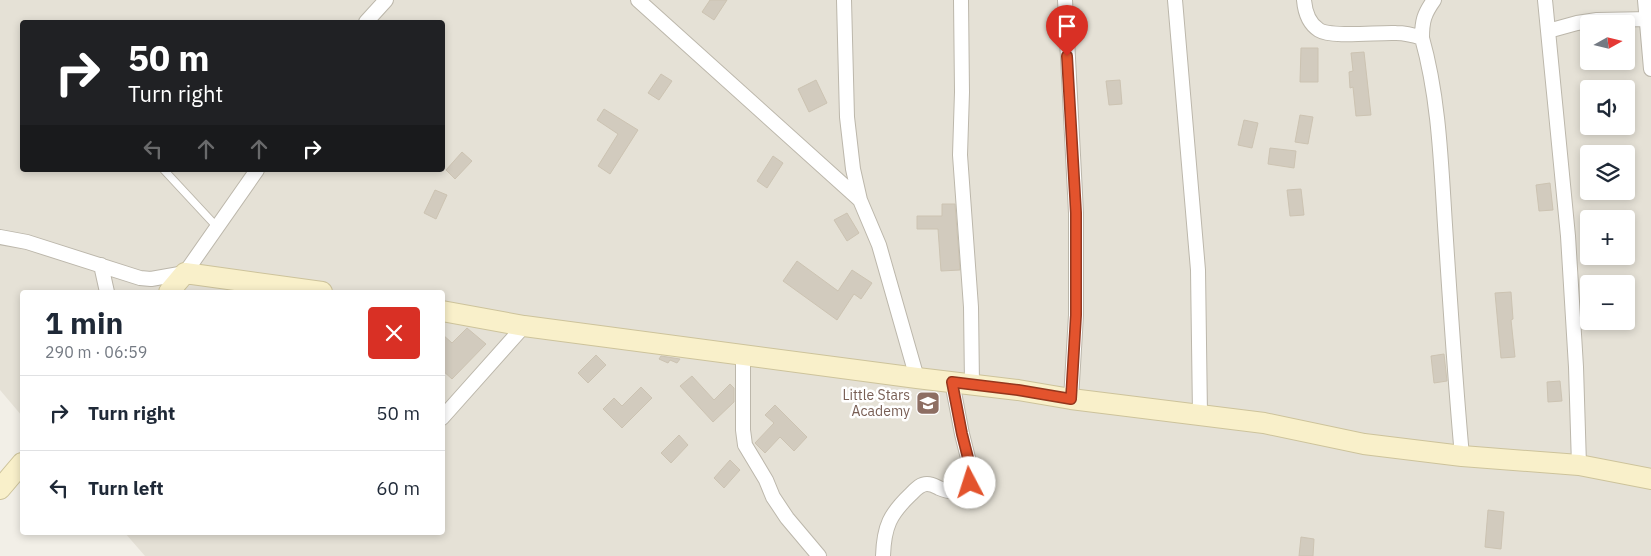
<!DOCTYPE html>
<meta charset="utf-8">
<style>
:root{--surface:#fff;--page:#f2f2f3;--text:#1f2937;--muted:#747a83;--line:#e0e1e3}
body{margin:0;font-family:"IBM Plex Sans",sans-serif;background:var(--page);color:var(--text);height:100vh;display:flex;flex-direction:column;font-size:19px;white-space:nowrap}
*{box-sizing:border-box;margin:0}
p{font-size:16px;color:var(--muted)}
.icon{flex:none;width:28px;height:28px;fill:none;stroke:currentColor;stroke-width:2;stroke-linecap:round;stroke-linejoin:round}
.map{position:relative;flex:1;overflow:hidden}
.panel{position:absolute;left:20px;top:290px;width:425px;height:245px;display:flex;flex-direction:column;background:var(--surface);border-radius:5px;box-shadow:0 2px 8px #0003}
.panel>*{flex:none}
.banner{position:absolute;left:20px;top:20px;width:425px;height:152px;border-radius:5px;box-shadow:0 2px 8px #0003;background:#202124;color:#fff;overflow:hidden}
.needle{width:32px;rotate:82deg}
.tools{position:absolute;left:1580px;top:15px;display:grid;gap:10px}
.tools a{display:grid;place-items:center;width:55px;height:55px;border-radius:5px;background:var(--surface);box-shadow:0 2px 8px #0003;font-size:25px}
.pin{position:absolute;display:grid;place-items:center;width:42px;height:42px;color:#fff;margin:-51px -21px;border-radius:50% 50% 50% 0;rotate:-45deg;box-shadow:0 0 5px #0007}
.pin .icon{rotate:45deg}
.me{position:absolute;width:55px;margin:-28px;rotate:355deg;stroke-linejoin:round;filter:drop-shadow(0 0 4px #0008)}
.turn{display:flex;align-items:center;gap:18px;height:105px;padding:0 25px;font-size:22px}
.turn .icon{width:65px;height:65px;stroke-width:2.5}
.turn b{display:block;font-size:35px;line-height:42px}
.lanes{display:flex;align-items:center;height:48px;padding:0 25px;background:#0003;justify-content:center;gap:25px;direction:ltr}
.lanes .off{opacity:.35}
.round{display:grid;place-items:center;flex:none;width:52px;height:52px;border-radius:5px;background:var(--page)}
.headline{display:flex;align-items:center;justify-content:space-between;height:85px;padding:0 25px}
h1{font-size:30px;font-weight:700;line-height:38px}
ul{padding:0;list-style:none}
li{display:flex;align-items:center;gap:15px;height:75px;padding:0 25px;border-top:1px solid var(--line)}
li div{flex:1}
li b{display:block;font-size:19px}
li em{font-style:normal}
.map>svg:first-child{display:block}
.residential{fill:#e5e1d6;fill-rule:evenodd}
.building{fill:#d2cbbe;stroke:#ccc3b2}
.lines{fill:none;stroke-linecap:round;stroke-linejoin:round}
.lane-casing{stroke:#bcb7ab;stroke-width:9}
.street-casing{stroke:#bcb7ab;stroke-width:16}
.secondary-casing{stroke:#cdc39b;stroke-width:22}
.lane{stroke:#fff;stroke-width:7}
.street{stroke:#fff;stroke-width:14}
.secondary{stroke:#f9f0ca;stroke-width:20}
.route-casing{stroke:#94361d;stroke-width:12}
.route{stroke:#e3532d;stroke-width:9}
.labels{text-anchor:middle;stroke-width:5;stroke-linejoin:round;paint-order:stroke}
.education-label{font-size:14px;fill:#785e54;stroke:#fff;text-anchor:end}
</style>
<div class="map">
<svg width="1651" height="556" viewBox="0 0 1651 556">
<rect width="100%" height="100%" fill="#f2efe7"/>
<path class="residential" d="M0,0H1651V556H145L125,533L442,532V292H22V416L0,390ZM22,22H442V170H22ZM1589,24H1626V61H1589ZM1589,89H1626V126H1589ZM1589,154H1626V191H1589ZM1589,219H1626V256H1589ZM1589,284H1626V321H1589Z"/>
<path class="building" d="M710,0H727L714,20L702,12Z
M1301,48H1318V82H1300Z
M1364,52L1371,115L1356,116L1353,87L1350,88L1349,72L1353,71L1351,53Z
M661,74L672,81L659,100L648,93Z
M816,80L827,103L809,112L798,89Z
M1120,80L1122,104L1109,105L1106,81Z
M604,109L638,130L610,174L598,166L618,134L597,120Z
M1300,115L1313,117L1308,144L1295,142Z
M1244,120L1258,123L1252,148L1238,145Z
M1270,148L1296,151L1294,168L1268,164Z
M462,152L472,161L455,179L446,170Z
M773,156L783,163L767,188L757,181Z
M1550,183L1553,210L1539,211L1536,185Z
M1301,189L1304,215L1290,216L1287,190Z
M435,190L447,195L436,219L424,213Z
M942,204H955L960,270L941,271L938,229H917V216H942Z
M847,213L859,233L847,241L834,220Z
M797,261L838,291L852,270L872,283L861,299L854,294L837,320L783,281Z
M1511,292L1513,319L1511,320L1515,357L1501,358L1495,293Z
M467,328L486,344L452,379L442,370V334L452,343Z
M1444,354L1447,381L1434,383L1431,356Z
M596,355L606,365L588,383L578,373Z
M661,356L680,359L677,363L670,360L668,363L659,359Z
M692,376L714,400L730,384L734,388V402L713,422L680,386Z
M1560,381L1562,401L1548,402L1547,382Z
M641,387L652,398L622,428L603,409L614,398L622,406Z
M775,405L807,437L794,451L780,437L765,453L755,443L774,423L765,415Z
M679,435L688,445L671,463L661,453Z
M730,460L740,470L724,488L714,478Z
M1488,510L1504,512L1501,549L1485,547Z
M1301,537L1314,539L1313,556H1299Z"/>
<g class="lines">
<g class="lane-casing">
<path id="lane" d="M164,170L217,227"/>
</g>
<g class="street-casing">
<path id="street" d="M638,0L860,200
M844,0L847,117L853,169L860,200L879,245L917,378
M961,0L962,92L960,155L971,307L972,384
M1065,0L1076,213V315L1071,399
M1175,0L1198,270L1200,415
M1304,0C1305,12 1308,23 1319,30C1332,38 1378,32 1396,33C1405,33 1413,35 1422,38C1439,98 1441,163 1445,225C1450,302 1455,379 1462,456
M1545,0L1568,236L1576,367L1579,465
M1645,0L1651,69
M366,22L386,0
M1548,31L1577,23L1597,20L1651,19
M1422,38C1422,21 1424,14 1434,0
M0,237L27,242L140,278L151,279L185,273L257,170
M101,265L107,292
M743,355V430L745,445L766,480L773,497L787,518L819,556
M442,418L524,326
M883,556C884,526 890,514 911,494C916,489 920,484 927,484C932,484 935,486 939,488C953,494 958,492 970,483L971,470L962,434L952,382"/>
</g>
<g class="secondary-casing">
<path id="secondary" d="M169,292L185,273L322,292
M442,311L524,326L917,378L1018,390L1071,399L1264,423L1364,444L1462,456L1579,465L1651,479
M0,489L22,463"/>
</g>
<use href="#lane" class="lane"/>
<use href="#street" class="street"/>
<use href="#secondary" class="secondary"/>
</g>
<g class="lines">
<g class="route-casing">
<path id="route" d="M970,483L971,470L962,434L952,382L1018,390L1071,399L1076,315V213L1067,56"/>
</g>
<use href="#route" class="route"/>
</g>
<defs>
<g id="school-square" transform="scale(1.25)"><rect x="-9" y="-9" width="18" height="18" rx="4" fill="#8d6e63" stroke="#fff"/><path d="M0-5L7-2L0 1L-7-2ZM-4 1L0 2.5L4 1V4Q0 6-4 4Z" fill="#fff"/></g>
</defs>
<g fill-rule="evenodd">
<use href="#school-square" x="928" y="403"/>
</g>
<g class="labels">
<g class="education-label">
<text x="910" y="400">Little Stars<tspan x="910" dy="16">Academy</tspan></text>
</g>
</g>
</svg>
<div class="tools">
<a><svg class="needle" viewBox="-14 -14 28 28"><path d="M0-13l5 13h-10z" fill="#e53935"/><path d="M0 13l5-13h-10z" fill="#747a83"/></svg></a>
<a><svg class="icon" aria-label="sound" viewBox="0 0 24 24"><path d="M4 9h4l5-4v14l-5-4H4zM17 9q2 3 0 6"/></svg></a>
<a><svg class="icon" aria-label="layers" viewBox="0 0 24 24"><path d="M12 4l9 5-9 5-9-5zM3 14l9 5 9-5"/></svg></a>
<a>+</a>
<a>−</a>
</div>
<div class="pin" style="left:1067px;top:56px;background:#d93025"><svg class="icon" aria-label="arrive" viewBox="0 0 24 24"><path d="M6 21V4h12l-3 4 3 4H6"/></svg></div>
<svg class="me" style="left:970px;top:483px" viewBox="-20 -20 40 40"><circle r="19" fill="#fff"/><path d="M0-13L10 11 0 6-10 11z" fill="#e3532d"/></svg>
<div class="banner">
<div class="turn"><svg class="icon" aria-label="right" viewBox="0 0 24 24"><path d="M7 20v-9h11M14 6l5 5-5 5"/></svg><div><b>50 m</b>Turn right</div></div>
<div class="lanes"><svg class="icon off" aria-label="left" viewBox="0 0 24 24"><path d="M17 20v-9H6M10 6l-5 5 5 5"/></svg><svg class="icon off" aria-label="ahead" viewBox="0 0 24 24"><path d="M12 20V5M6 11l6-6 6 6"/></svg><svg class="icon off" aria-label="ahead" viewBox="0 0 24 24"><path d="M12 20V5M6 11l6-6 6 6"/></svg><svg class="icon" aria-label="right" viewBox="0 0 24 24"><path d="M7 20v-9h11M14 6l5 5-5 5"/></svg></div>
</div>
<section class="panel">
<div class="headline"><div><h1>1 min</h1><p>290 m · 06:59</p></div><a class="round" style="background:#d93025;color:#fff"><svg class="icon" aria-label="close" viewBox="0 0 24 24"><path d="M6 6l12 12M18 6L6 18"/></svg></a></div>
<ul>
<li><svg class="icon" aria-label="right" viewBox="0 0 24 24"><path d="M7 20v-9h11M14 6l5 5-5 5"/></svg><div><b>Turn right</b></div><em>50 m</em></li>
<li><svg class="icon" aria-label="left" viewBox="0 0 24 24"><path d="M17 20v-9H6M10 6l-5 5 5 5"/></svg><div><b>Turn left</b></div><em>60 m</em></li>
</ul>
</section>
</div>
